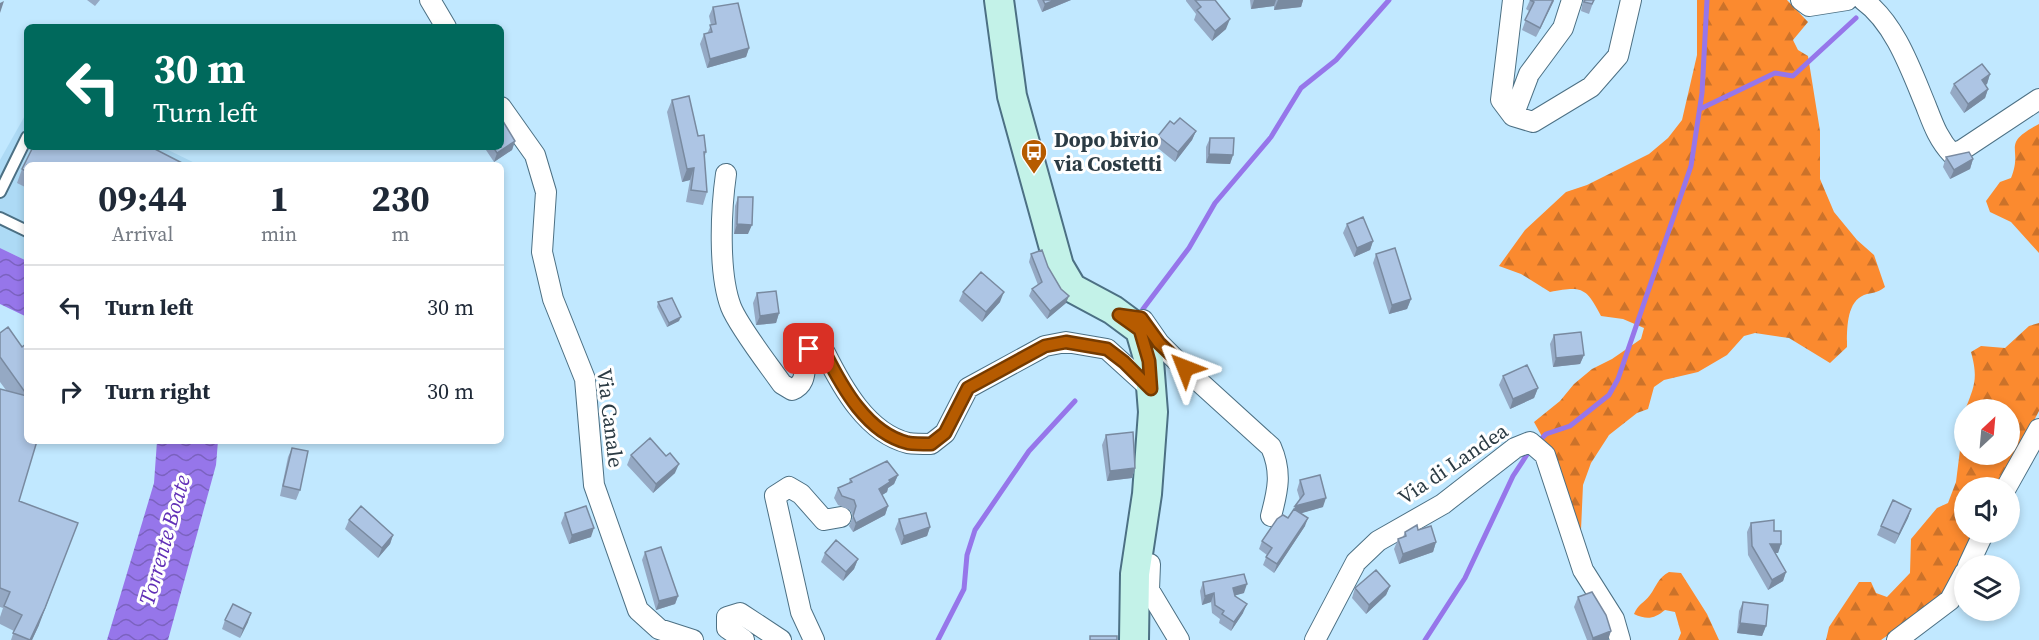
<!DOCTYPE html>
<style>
:root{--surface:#fff;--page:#f6f6f7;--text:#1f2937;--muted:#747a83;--line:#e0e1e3}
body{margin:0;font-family:"Source Serif 4",serif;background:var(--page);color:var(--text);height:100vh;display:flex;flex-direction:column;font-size:22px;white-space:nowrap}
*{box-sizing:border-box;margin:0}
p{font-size:20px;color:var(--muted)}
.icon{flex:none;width:33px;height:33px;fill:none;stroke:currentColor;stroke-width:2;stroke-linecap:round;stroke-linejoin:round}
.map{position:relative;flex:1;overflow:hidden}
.panel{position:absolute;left:24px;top:162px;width:480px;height:282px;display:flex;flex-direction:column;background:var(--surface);border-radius:9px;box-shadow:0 3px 9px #0003}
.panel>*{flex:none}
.banner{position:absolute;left:24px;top:24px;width:480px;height:126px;border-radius:9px;box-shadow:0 3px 9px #0003;background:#00695c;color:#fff;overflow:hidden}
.needle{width:39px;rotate:26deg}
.buttons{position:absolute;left:1954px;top:399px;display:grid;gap:12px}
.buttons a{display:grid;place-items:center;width:66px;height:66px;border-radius:50%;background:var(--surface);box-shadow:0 3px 9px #0003;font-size:30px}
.pin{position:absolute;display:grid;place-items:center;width:51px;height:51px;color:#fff;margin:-26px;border-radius:12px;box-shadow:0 3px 9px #0006}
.me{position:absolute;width:66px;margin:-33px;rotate:315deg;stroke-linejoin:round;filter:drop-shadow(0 0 4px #0008)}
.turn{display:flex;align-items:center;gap:21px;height:126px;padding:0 30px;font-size:27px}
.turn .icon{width:78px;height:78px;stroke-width:2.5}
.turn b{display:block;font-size:42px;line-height:51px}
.eta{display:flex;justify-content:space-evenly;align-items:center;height:102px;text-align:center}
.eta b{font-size:36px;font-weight:700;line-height:42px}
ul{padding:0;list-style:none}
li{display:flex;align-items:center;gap:18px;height:84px;padding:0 30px;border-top:2px solid var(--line)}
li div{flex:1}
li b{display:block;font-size:22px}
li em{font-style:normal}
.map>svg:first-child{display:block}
.built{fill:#addaf5}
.forest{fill:url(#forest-firs)}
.water{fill:url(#water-waves)}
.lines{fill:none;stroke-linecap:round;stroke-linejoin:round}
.stream{stroke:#9676ea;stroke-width:5}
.lane-casing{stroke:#4c7084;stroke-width:14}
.street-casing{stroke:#4c7084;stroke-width:22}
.secondary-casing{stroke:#4c7084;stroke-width:32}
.lane{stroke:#fff;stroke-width:10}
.street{stroke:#fff;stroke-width:20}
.secondary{stroke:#c3f2e8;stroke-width:28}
.wall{fill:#95a9c4}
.shaded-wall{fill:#798aa0}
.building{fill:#adc5e4;stroke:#798aa0;stroke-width:1.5}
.route-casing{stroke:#763b00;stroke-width:15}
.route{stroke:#b65b00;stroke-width:10}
.labels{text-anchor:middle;stroke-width:6;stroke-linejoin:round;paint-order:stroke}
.poi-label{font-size:21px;font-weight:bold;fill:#2b3b44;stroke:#fff;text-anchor:start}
.street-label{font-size:21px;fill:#2b3b44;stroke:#fff}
.water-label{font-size:22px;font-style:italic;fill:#612fb6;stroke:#fff}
</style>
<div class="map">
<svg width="2039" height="640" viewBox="0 0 2039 640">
<defs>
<pattern id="forest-firs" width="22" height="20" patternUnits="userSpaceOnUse" patternTransform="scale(1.5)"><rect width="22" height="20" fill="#fb8a2f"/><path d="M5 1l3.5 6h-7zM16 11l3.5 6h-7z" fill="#cb722a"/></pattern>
<pattern id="water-waves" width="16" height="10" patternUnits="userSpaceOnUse" patternTransform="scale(1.5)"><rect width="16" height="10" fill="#9676ea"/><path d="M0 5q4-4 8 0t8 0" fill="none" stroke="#7b62bf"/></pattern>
</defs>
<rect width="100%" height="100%" fill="#c1e8ff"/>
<path class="built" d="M27,112V147H162L199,165H27V261L0,248V160Z"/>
<path class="forest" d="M1697,0H1787L1808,22L1793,40L1798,50L1808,56L1820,131V179L1834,212L1857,240L1874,255L1885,287C1876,294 1873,292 1864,295C1846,302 1847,331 1847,347L1830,363L1789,338L1755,333L1744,336L1727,355L1698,372L1664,380L1654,387L1648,409L1637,413L1609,435L1591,463L1583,485L1581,530L1572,523L1556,462L1534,422L1560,401L1574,384L1592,369L1612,359L1641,339L1644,328L1623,319L1601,316C1586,287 1582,286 1550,292L1521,274L1499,266L1525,230L1566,192L1587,185L1649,154L1668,138L1682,120L1697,55Z
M2039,124V253L2011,222L1990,212L1986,201L2000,182L2011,178C2024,147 1999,145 2039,124Z
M2039,323V411L1999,487L1965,488V532L1976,533L1941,595L1933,603L1881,640H1826L1829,627L1859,582H1871L1876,593L1887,597L1910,573L1911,539L1937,508L1948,503L1956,482L1965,410V454H2010V410H1965C1975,385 1978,378 1971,352L1981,346L2005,348L2029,326Z
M1669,572L1681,573L1707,614L1719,640H1678L1681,633L1675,612L1665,610C1654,619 1647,620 1634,614C1638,604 1644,603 1650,595C1657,585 1658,578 1669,572Z"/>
<path class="water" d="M0,248L27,261V317L0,304Z
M157,441H218L216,465L168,640H107L154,483Z"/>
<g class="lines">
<path class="stream" d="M1700,109L1775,73L1793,76L1856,18
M1143,309L1189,248L1215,203L1271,137L1301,88L1336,60L1389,0
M938,640L964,589L967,555L975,530L1029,451L1075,401
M1425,640L1465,578L1513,476L1528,453L1546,434L1570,426L1609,395L1618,379L1691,166L1702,93L1707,0"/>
<g class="lane-casing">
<path id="lane" d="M0,192L27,137
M0,218L27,231"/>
</g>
<g class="street-casing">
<path id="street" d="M430,0L446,27
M1513,0L1501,100L1513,116L1533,122L1591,87L1618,56L1631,0
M1801,0L1809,6L1847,0
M1863,0C1895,23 1911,70 1926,106C1933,124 1938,139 1952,154L1962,150L2039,99
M501,107L535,155L546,192L542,252L553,299L585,379L594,485L638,610L659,629L693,640
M1513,116L1529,74L1563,28L1572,0
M726,174C721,209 718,273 731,307C739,327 768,364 782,384L792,390C810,383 802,364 809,349L816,348L825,353C842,387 867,433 908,443C915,444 923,444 931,444L945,433L968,388L1045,346L1066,342L1107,349L1151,389
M1143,320L1159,343L1184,368L1271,447C1282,472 1278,490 1271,516
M2006,488L2039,429
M1150,564L1149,590L1179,640
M1968,566L1984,532
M744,640L727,628V617L740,613L781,640
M814,640L801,612L775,496L789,487L801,494L824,520L841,517
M1315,640L1356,562L1378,541L1443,504L1515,448L1530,442L1545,455L1583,570L1614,619L1620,640
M1897,640L1950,600L1965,572"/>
</g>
<g class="secondary-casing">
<path id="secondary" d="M999,0L1012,96L1059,266L1072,288L1113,310L1140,330L1149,361L1153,412L1147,494L1135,574L1134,640"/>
</g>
<use href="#lane" class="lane"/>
<use href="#street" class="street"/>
<use href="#secondary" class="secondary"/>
</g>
<path class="wall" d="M87,0H100L95,6Z
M1037,0H1071L1042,12Z
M1186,0H1215L1226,29L1212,41L1194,20L1196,14L1186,1Z
M1250,0H1303L1301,7L1274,10V6L1251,9Z
M1530,0L1554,1L1536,37L1522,30L1529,11L1526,9Z
M1583,0H1594L1589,14L1581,11Z
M713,7L749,48L746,57L707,68L700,44L704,34H707L711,25L709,16Z
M1990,74L1987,84L1985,85L1988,89L1985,98L1964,113L1950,93L1954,84Z
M672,100L698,136L706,152L704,159L707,192L703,205L686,202L690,180L682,182L667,112Z
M1174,124L1196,131L1192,140L1175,162L1154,145L1158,136Z
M1210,138L1233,155L1230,164L1206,163V147Z
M515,141L512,150L494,162L484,147H501Z
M1946,157L1973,159L1970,169L1950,179L1943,167Z
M27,165V188L17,183L22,169Z
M738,197L748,234H734L735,206Z
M1347,224L1373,241L1370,250L1354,257L1343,233Z
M1031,254L1048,267L1066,303L1047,319L1029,296L1032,289L1038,285L1029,262Z
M1376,254L1411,299L1407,309L1389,314L1373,263Z
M963,292L1000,302L982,322L959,301Z
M757,293L779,313L776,323L756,325L753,303Z
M658,302L679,321L667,327L657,307Z
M0,333L22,347L27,343V441L19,501L39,625L32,640H11L14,631L0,624V617L3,608L0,607V389L6,390L0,382Z
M1554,335L1584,355L1580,364L1553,367L1550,344Z
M1503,376L1538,388L1534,398L1510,409L1499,385Z
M1106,435L1135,468L1132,478L1107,481L1102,445Z
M292,448L300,490L296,500L280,496L288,457Z
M631,455L675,473L653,493L627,465Z
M898,475L894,484L888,488L887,492L882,495L888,506L885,515L853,532L849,526L853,516L850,510L838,505L834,498L838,488L849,483L850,479Z
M1300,480L1323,507L1301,513L1305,526L1274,573L1263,565L1267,555L1259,549L1262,541L1288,518L1295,509L1300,500L1297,490Z
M1911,509L1908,518L1895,544L1877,535L1881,526Z
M565,513L591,537L569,544L561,523Z
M899,519L930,527L927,536L901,545L895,529Z
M349,520L393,535L390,544L378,558L345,529Z
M1751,523L1774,531L1781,544L1778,553H1775L1786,572L1783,581L1768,590L1748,555L1747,532Z
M1405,532L1436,542L1433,552L1399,564L1394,549L1398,539L1403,537Z
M645,552L678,596L675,604L656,610L642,560Z
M825,553L858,559L854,569L843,581L821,562Z
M1203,582L1244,593L1235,595L1243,613L1231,631L1219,623L1220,619L1212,613L1211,602L1202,605L1200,591Z
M1390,586L1386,595L1366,614L1352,598L1355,588Z
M1578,597L1611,631L1607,640H1587L1574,607Z
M1743,602L1766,626L1762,636L1737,633L1739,611Z
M225,620L248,622L240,638L222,629Z"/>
<path class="shaded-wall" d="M1055,0H1071L1042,12L1045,4Z
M1254,0H1276L1274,6L1251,9Z
M1278,0H1303L1301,7L1274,10Z
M1553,0H1554L1536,37L1540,28Z
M4,1L0,13V3Z
M1230,19L1226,29L1212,41L1215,31Z
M749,48L746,57L707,68L710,59Z
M1990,74L1987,84L1979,89L1982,80Z
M1988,89L1985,98L1964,113L1968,104Z
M1196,131L1192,140L1175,162L1178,152Z
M515,141L512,150L494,162L497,153Z
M1209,154L1233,155L1230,164L1206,163Z
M1973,159L1970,169L1950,179L1954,170Z
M694,168L690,180L682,182L687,169Z
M737,224L752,225L748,234H734Z
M1373,241L1370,250L1354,257L1357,248Z
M1004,292L1000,302L982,322L986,312Z
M1069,296L1066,303L1047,319L1050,311Z
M1411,299L1407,309L1389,314L1392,305Z
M779,313L776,323L756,325L760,316Z
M681,317L679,321L667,327L669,323Z
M1584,355L1580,364L1553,367L1556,358Z
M1538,388L1534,398L1510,409L1513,399Z
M679,464L675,473L653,493L656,484Z
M1135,468L1132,478L1107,481L1110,471Z
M898,475L894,484L888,488L887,492L876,499L879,489L889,480Z
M1326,498L1323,507L1292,516L1295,506Z
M888,506L885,515L853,532L856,523Z
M1911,509L1908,518L1895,544L1899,534Z
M1308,518L1305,526L1274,573L1277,564Z
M930,527L927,536L901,545L904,536Z
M594,528L591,537L569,544L572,535Z
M393,535L390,544L378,558L382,548Z
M71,540L39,625L32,640H30Z
M1436,542L1433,552L1399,564L1403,554Z
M1770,544H1781L1778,553H1767Z
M858,559L854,569L843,581L846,572Z
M1786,572L1783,581L1768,590L1772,580Z
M1247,584L1244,593L1230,597L1233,588Z
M1390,586L1386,595L1366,614L1369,605Z
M1214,593L1211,602L1202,605L1205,596Z
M678,596L675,604L656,610L659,601Z
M1247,604L1243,613L1231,631L1234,622Z
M251,613L248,622L240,638L243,629Z
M1740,623L1766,626L1762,636L1737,633Z
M1611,631L1608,640H1592L1593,638Z"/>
<path class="building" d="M1043,0H1055L1045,4Z
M1195,0H1215L1230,19L1215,31L1197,10L1201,7Z
M1530,0H1553L1540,28L1525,20L1534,2Z
M1585,0H1594L1592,4L1584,2Z
M738,3L749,48L710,59L704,34L712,32L710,25L716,24L713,7Z
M1982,64L1990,74L1982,80L1988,89L1968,104L1954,84Z
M689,96L698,136L704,135L706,152H704L707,192L691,190L694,168L687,169L672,100Z
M501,118L515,141L497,153L493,147H501Z
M1180,118L1196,131L1178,152L1158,136L1170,121L1174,124Z
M1210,138H1234L1233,155L1209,154Z
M33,147H151L186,165H27V172L22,169Z
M1969,152L1973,159L1954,170L1946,157Z
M738,197H753L752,225L737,224Z
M1363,217L1373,241L1357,248L1347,224Z
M1395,248L1411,299L1392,305L1376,254Z
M1042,250L1048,267L1061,289L1069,296L1050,311L1032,289L1042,282L1031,254Z
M981,272L1004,292L986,312L963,292Z
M776,291L779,313L760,316L757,293Z
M672,298L681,317L669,323L658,302Z
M8,327L22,347L27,343V395L0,357V333Z
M1581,332L1584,355L1556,358L1554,335Z
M1527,365L1538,388L1513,399L1503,376Z
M0,389L27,396V441H37L19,501L78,523L45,608L30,640L13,633L22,615L4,606L10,592L0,588Z
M1133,432L1135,468L1110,471L1106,435Z
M650,438L666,456L670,453L679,464L656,484L631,455Z
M292,448L308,451L300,490L283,486Z
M887,461L898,475L889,480L890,482L879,489L888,506L856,523L853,516L856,506L854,500L842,496L838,488L852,482L850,479Z
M1320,475L1326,498L1295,506L1304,494L1300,480Z
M1893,500L1911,509L1899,534L1881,526Z
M361,506L393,535L382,548L349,520Z
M586,506L594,528L572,535L565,513Z
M1294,509L1308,518L1277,564L1266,557L1272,548L1262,541L1277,519L1283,515L1288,518Z
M926,513L930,527L904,536L899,519Z
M1774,520V531H1781V544H1770L1786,572L1772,580L1752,546L1751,523Z
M1417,525L1418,530L1431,526L1436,542L1403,554L1398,539L1406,536L1405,532Z
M836,540L858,559L846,572L825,553Z
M661,547L678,596L659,601L645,552Z
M1376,570L1390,586L1369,605L1355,588Z
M1244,574L1247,584L1233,588L1235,596L1247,604L1234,622L1222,614L1224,611L1215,605L1214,593L1205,596L1203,582Z
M1592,592L1606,615L1611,631L1593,638L1578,597Z
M1743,602L1768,605L1766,626L1740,623Z
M233,604L251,613L243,629L225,620Z
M1090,636H1117V640H1090Z"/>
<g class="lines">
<g class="route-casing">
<path id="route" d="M809,349L816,348L825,353C842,387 867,433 908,443C915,444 923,444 931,444L945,433L968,388L1045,346L1066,342L1107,349L1124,362L1151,389L1149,361L1140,330L1119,315L1141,318L1159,343L1185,368"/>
</g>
<use href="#route" class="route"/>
</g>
<defs>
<g id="bus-pin" transform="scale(1.35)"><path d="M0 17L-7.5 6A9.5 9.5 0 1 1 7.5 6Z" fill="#b65b00" stroke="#fff"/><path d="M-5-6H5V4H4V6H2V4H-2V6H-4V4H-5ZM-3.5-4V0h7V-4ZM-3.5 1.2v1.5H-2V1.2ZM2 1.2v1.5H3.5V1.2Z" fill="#fff"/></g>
</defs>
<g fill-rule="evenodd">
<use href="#bus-pin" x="1034" y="152"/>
</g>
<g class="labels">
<g class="poi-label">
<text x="1054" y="147">Dopo bivio<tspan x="1054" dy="24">via Costetti</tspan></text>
</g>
<g class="street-label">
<text transform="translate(610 418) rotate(83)" y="7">Via Canale</text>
<text transform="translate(1453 464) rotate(-34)" y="7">Via di Landea</text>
</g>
<g class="water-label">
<text transform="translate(164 540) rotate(-74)" y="8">Torrente Boate</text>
</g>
</g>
</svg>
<div class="buttons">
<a><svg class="needle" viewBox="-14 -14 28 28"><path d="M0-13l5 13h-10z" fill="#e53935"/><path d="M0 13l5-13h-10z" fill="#747a83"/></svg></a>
<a><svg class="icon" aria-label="sound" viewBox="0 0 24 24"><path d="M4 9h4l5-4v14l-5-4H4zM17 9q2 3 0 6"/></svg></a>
<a><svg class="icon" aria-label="layers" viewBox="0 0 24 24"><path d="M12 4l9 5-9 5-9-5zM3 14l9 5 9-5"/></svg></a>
</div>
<div class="pin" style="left:809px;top:349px;background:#d93025"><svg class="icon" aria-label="arrive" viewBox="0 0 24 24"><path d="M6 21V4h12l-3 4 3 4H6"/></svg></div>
<svg class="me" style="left:1185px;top:368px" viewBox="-20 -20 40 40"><path d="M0-17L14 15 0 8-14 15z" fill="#b65b00" stroke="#fff" stroke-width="4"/></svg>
<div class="banner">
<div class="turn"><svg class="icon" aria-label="left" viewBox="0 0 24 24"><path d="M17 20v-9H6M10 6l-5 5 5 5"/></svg><div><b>30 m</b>Turn left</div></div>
</div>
<section class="panel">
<div class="eta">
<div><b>09:44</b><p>Arrival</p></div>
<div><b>1</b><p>min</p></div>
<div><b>230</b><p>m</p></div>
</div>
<ul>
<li><svg class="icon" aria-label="left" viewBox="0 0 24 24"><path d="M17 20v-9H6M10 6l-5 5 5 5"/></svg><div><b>Turn left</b></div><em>30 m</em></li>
<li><svg class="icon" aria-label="right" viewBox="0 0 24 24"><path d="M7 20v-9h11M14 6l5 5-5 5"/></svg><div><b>Turn right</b></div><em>30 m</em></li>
</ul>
</section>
</div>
